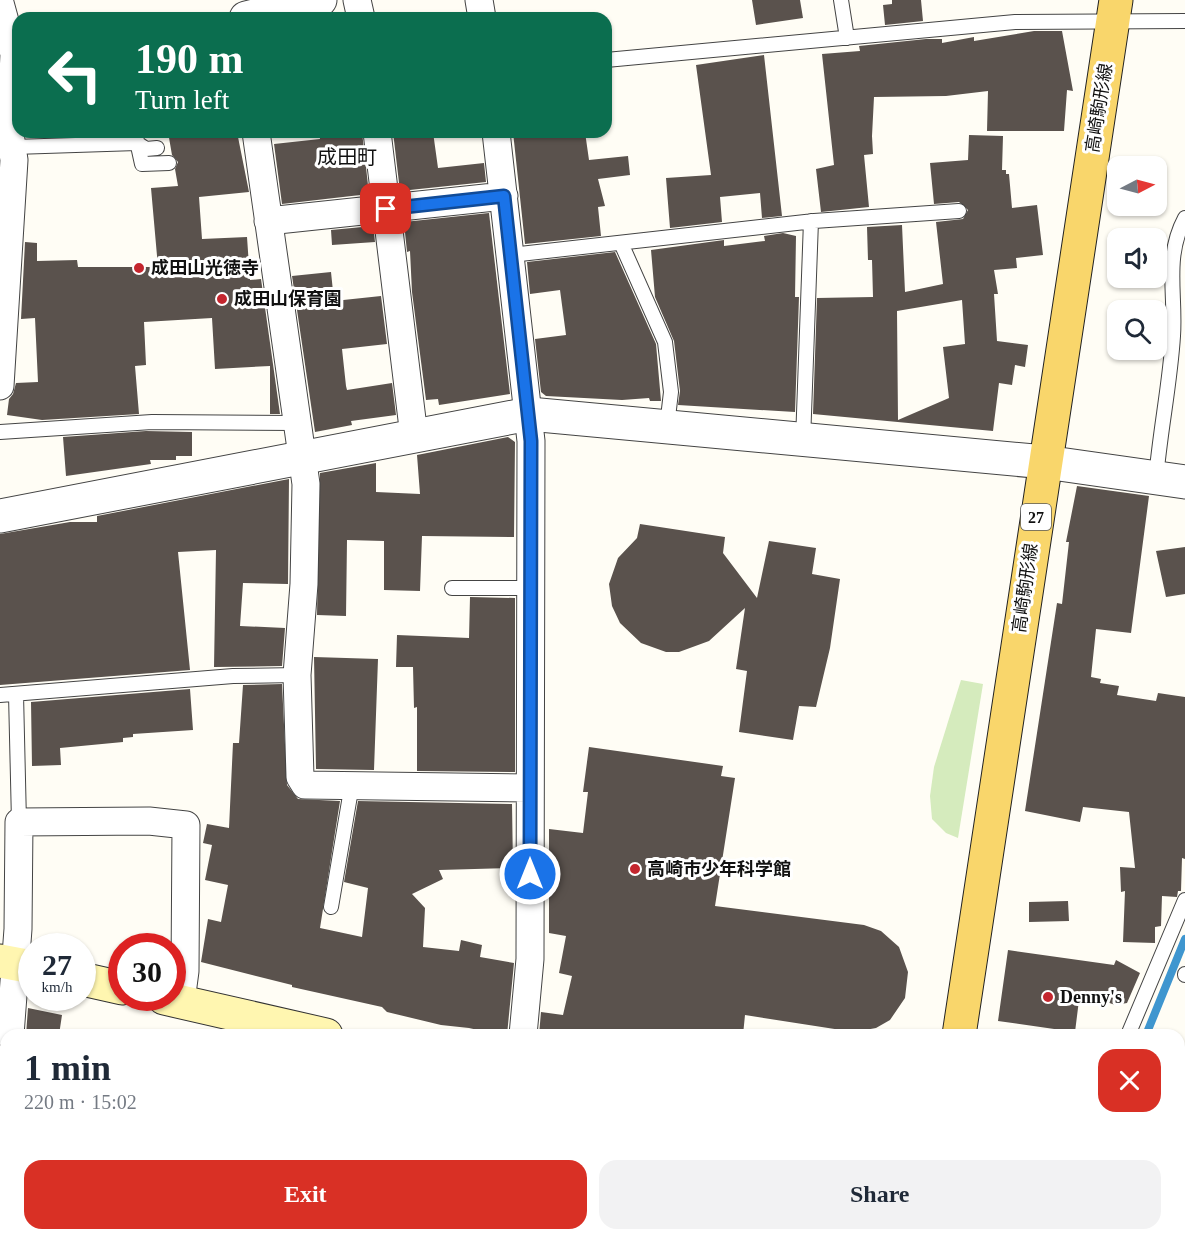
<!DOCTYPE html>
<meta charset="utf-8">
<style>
:root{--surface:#fff;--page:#f2f2f3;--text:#1f2937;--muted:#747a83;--accent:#d93025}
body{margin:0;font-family:"Times New Roman","Noto Sans JP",serif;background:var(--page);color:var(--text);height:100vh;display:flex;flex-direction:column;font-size:22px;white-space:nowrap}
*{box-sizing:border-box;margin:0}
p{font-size:20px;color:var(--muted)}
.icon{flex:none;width:33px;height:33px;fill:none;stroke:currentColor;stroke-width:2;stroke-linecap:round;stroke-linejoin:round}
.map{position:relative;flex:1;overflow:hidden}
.drawer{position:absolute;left:0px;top:1029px;width:1185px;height:212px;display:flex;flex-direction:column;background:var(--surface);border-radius:18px 18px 0 0;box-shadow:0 2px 4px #0004}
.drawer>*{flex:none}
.top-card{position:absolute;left:12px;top:12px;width:600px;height:126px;border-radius:18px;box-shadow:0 2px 4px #0004;background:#0b6e4f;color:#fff;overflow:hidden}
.needle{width:39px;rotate:84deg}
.controls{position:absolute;left:1107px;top:156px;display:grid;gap:12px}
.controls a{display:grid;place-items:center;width:60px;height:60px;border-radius:12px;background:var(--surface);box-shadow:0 2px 4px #0004;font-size:30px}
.speed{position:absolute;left:18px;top:933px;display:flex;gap:12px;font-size:30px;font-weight:700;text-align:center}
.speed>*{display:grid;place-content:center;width:78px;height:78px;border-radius:50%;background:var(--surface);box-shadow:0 2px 4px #0004;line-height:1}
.speed small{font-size:15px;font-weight:400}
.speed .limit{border:9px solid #d22;background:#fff;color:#111}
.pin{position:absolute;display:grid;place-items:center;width:51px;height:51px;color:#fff;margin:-26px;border-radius:12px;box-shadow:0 3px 9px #0006}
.me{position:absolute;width:66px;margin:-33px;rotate:0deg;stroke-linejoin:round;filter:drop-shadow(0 0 4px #0008)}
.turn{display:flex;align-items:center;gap:21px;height:126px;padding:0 24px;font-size:27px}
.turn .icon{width:78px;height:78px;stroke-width:2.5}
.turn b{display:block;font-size:42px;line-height:51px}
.round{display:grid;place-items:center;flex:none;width:63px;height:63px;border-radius:18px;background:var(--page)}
.summary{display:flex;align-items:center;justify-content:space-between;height:102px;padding:0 24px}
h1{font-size:36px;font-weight:600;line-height:45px}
.cta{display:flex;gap:12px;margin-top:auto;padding:12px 24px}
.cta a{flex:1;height:69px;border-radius:18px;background:var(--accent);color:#fff;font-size:24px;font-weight:600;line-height:69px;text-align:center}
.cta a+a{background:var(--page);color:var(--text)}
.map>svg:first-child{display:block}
.green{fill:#d5ebbd}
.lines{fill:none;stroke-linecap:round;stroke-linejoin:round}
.stream{stroke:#3f96cf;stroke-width:8}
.building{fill:#5a524d;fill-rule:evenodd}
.service-casing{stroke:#444;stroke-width:16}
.minor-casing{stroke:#444;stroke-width:29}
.tertiary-casing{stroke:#444;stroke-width:35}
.secondary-casing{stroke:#333;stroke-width:35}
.primary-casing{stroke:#222;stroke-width:35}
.path{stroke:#333;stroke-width:4;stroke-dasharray:6 3;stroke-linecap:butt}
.service{stroke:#fff;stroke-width:14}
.minor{stroke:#fff;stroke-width:27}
.tertiary{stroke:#fff;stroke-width:33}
.secondary{stroke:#fff6b0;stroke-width:33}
.primary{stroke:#f9d66b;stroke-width:33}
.path-bridge{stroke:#333;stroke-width:4;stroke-dasharray:6 3;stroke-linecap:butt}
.route-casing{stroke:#114b97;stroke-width:15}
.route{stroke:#1a73e8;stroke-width:10}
.poi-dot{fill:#c4262e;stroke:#fff;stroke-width:2}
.labels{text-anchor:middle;stroke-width:6;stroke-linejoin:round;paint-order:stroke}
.shield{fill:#fff;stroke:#585858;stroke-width:1.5}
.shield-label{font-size:16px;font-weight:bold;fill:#111}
.street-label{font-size:18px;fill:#111;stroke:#fff}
.poi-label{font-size:18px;font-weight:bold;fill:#111;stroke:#fff;text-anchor:start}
.neighbourhood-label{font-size:20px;fill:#111;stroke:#fff}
</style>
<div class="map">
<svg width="1185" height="1240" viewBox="0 0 1185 1240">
<rect width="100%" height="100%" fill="#fffdf5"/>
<path class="green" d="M961,680L983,684L958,838L946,833L932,819L930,796L934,767Z"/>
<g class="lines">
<path class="stream" d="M1146,1035L1185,939
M1081,1240L1085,1234"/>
</g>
<path class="building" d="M752,0H800L803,18L756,25Z
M892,0H921L923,21L885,25L883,5L892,4Z
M1034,31H1062L1073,91L1067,90L1064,131H987L988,91L946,96L874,97L872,136L873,154L864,155L869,207L821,212L816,169L834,165L822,54L860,51L859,46L926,39H942V43L974,37V41Z
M764,55L782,216L762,218L760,193L720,197L722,222L670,228L666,178L711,175L696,65Z
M168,132H237L249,192L199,197L202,239L247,237L250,280L261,279L280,414H270V366L215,369L212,318L144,322L146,365L135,366L139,414L42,420L7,415L9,399L13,394L16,383L38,382L35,318L21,319L25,242L37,243V261L77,260L78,267H158L151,188L178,186L175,169L178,162L172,155Z
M319,132H362L369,194L282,204L274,144L320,139Z
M393,132H433L438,168L484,163L486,182L400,191Z
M513,132H585L589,160L628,156L630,175L598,179L605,206L598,207L601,236L525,244Z
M969,135L1003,136L1002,170H1006V174H1009L1012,208L1037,205L1043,255L1016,258L1017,268L994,270L998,294H994L997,341L1028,345L1025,367L1015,365L1012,385L999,383L993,431L813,414L817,298L873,297L872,260H868L867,227L902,225L905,292L943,284L936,222L963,219L968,210L959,202L934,204L930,163L968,160ZM962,300L965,344L943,347L949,398L898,420L897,311Z
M489,213L510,394L439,405L438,399L426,400L412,292L410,251L407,252L404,222Z
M373,226L375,242L332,245L331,230Z
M783,233L796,236L795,297H799L795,412L678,405L680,391L674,341L655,297L651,250L724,240V246L765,241L764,236Z
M615,252L656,344L661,401H650L649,398L622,400L546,396L541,392L535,339L566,335L560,290L530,294L527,262Z
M331,272L334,301L381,296L387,344L342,349L346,386L347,390L392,383L396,415L351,421L352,425L315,432L292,276Z
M146,431L192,432V456H176V460H150L151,464L66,476L63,437Z
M508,437L515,442L514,537L422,536L420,591L384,590V541L347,540L346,616L317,615L320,473L376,463V492L420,494L417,455Z
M289,479L288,584L243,583L240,626L285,628L282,666L214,667L216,550L178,552L190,670L0,685V534L70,522H97V516Z
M1077,486L1149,496L1131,633L1096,629L1091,677L1101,679L1100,683L1119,686L1117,695L1156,701L1158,693L1185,697V859L1182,858L1181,891H1178L1177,897L1162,896L1161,926L1155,927V943L1123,942L1125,891L1121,892L1120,867L1135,868L1129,812L1083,807L1080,822L1025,811L1057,603L1062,604L1069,542H1066Z
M640,524L725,537L723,553L757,598L769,541L816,548L812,574L840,579L830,648L816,707L799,706L793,740L739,732L747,671L736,669L745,608L709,641L679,652H666L641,643L620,623L612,606L609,584L618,558L637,538Z
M1185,547V594L1166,597L1156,551Z
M470,597L515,598V772L417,771V707L414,708L413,667H396L397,635L469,638Z
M314,657L378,659L374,770L316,769Z
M282,684L287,785L298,799L340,801L320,928L362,937L368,888L344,882L358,801L512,804L513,868L439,870L443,879L412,894L425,908L423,947L459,951L461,940L482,945L480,957L514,963L507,1035H491V1033L469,1028L441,1025L387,1012L382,1007L292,987V985L201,962L208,919L221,922L228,885L205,880L212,845L203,843L207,824L229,828L233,743H239L243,685Z
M190,689L193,730L133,734V737L123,738V742L60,748L61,765L32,766L31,702Z
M589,747L723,766L721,776L735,778L715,906L864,925L881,931L899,947L908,972L905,998L890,1020L876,1028L854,1032L745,1015L743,1035H539L541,1012L563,1015L572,976L559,973L566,936L549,933V829L583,833L588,792H583Z
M1068,901L1069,921L1029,922V902Z
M1008,950L1114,965L1116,960L1140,973L1127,1003L1115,1005L1080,992L1075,1032L998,1021Z
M28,1008L62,1015L59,1035H26Z"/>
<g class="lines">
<g class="service-casing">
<path id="service" d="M841,0L847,38
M606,60L1015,22L1185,21
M135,132L142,164L169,163
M14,147L137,143L146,149L157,148
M621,243L665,342L671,392L667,426
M511,255L814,221L959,211
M0,432L152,422L296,423
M803,441L811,221
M1156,479C1160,431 1170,384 1173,336C1176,295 1164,257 1185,218
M452,588H530
M16,694L19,822
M0,695L233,676L297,675
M331,907L352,784
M1185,975V974
M1128,1035L1185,900
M373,1234L374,1240
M569,1234V1240
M27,1235L126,1240"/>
</g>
<g class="minor-casing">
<path id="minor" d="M357,0L361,18
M479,0L482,18
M0,3L14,54L10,134L14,160L0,386
M256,132L306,484L304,584L297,675L300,777L305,785L530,788
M377,132L414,436
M496,132L531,441L530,959L523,1035
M268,221L504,196
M10,1035L18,929L19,822L149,821L186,825L185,971L181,1001
M27,1234V1240
M675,1234L676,1240"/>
</g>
<g class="tertiary-casing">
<path id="tertiary" d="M246,18L320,0
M0,80L18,76
M0,516L529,414L1045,462L1185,482
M852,1240L874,1234"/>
</g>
<g class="secondary-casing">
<path id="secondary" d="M0,961L32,967
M82,979L122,988
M164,998L326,1035
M1179,1188H1185"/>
</g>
<g class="primary-casing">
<path id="primary" d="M959,1035L1116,0
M944,1234L945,1240"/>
</g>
<path class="path" d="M1027,1234L1035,1240
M909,1240L910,1234"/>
<use href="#service" class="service"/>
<use href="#minor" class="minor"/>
<use href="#tertiary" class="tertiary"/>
<use href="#secondary" class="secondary"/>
<use href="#primary" class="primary"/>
<path class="path-bridge" d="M910,1234L911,1240
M917,1240L918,1234
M943,1240L957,1234"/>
</g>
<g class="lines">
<g class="route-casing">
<path id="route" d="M386,209L504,196L531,441L530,874"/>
</g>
<use href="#route" class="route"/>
</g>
<g class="poi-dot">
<circle cx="139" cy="268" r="6"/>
<circle cx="222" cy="299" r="6"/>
<circle cx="635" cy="869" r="6"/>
<circle cx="1048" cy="997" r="6"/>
</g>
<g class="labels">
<rect class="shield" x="1021" y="504" width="30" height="26" rx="4.5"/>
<g class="shield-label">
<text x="1036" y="523">27</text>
</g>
<g class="street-label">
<text transform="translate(1099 108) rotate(-81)" y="6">高崎駒形線</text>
<text transform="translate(1025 588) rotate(-82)" y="6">高崎駒形線</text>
</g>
<g class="poi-label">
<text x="151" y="274">成田山光徳寺</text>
<text x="234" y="305">成田山保育園</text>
<text x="647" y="875">高崎市少年科学館</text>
<text x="1060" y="1003">Denny's</text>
</g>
<g class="neighbourhood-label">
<text x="347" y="164">成田町</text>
</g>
</g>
</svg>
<div class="controls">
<a><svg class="needle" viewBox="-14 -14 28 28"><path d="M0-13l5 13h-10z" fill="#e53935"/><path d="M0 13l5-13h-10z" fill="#747a83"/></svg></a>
<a><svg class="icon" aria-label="sound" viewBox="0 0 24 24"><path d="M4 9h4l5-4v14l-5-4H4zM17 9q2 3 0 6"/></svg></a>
<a><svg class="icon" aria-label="search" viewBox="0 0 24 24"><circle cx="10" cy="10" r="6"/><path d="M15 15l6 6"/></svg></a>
</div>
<div class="speed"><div>27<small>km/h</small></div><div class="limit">30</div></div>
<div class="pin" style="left:386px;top:209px;background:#d93025"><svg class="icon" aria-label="arrive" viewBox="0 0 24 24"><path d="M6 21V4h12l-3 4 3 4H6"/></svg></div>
<svg class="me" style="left:530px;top:874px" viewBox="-20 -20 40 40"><circle r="17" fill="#1a73e8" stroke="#fff" stroke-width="3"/><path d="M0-11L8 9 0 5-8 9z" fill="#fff"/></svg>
<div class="top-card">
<div class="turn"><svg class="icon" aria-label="left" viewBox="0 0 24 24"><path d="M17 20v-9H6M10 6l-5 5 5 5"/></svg><div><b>190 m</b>Turn left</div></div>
</div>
<section class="drawer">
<div class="summary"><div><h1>1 min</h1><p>220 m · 15:02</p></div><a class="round" style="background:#d93025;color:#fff"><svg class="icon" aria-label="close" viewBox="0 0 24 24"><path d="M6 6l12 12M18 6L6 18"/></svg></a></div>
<div class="cta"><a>Exit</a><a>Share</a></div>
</section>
</div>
